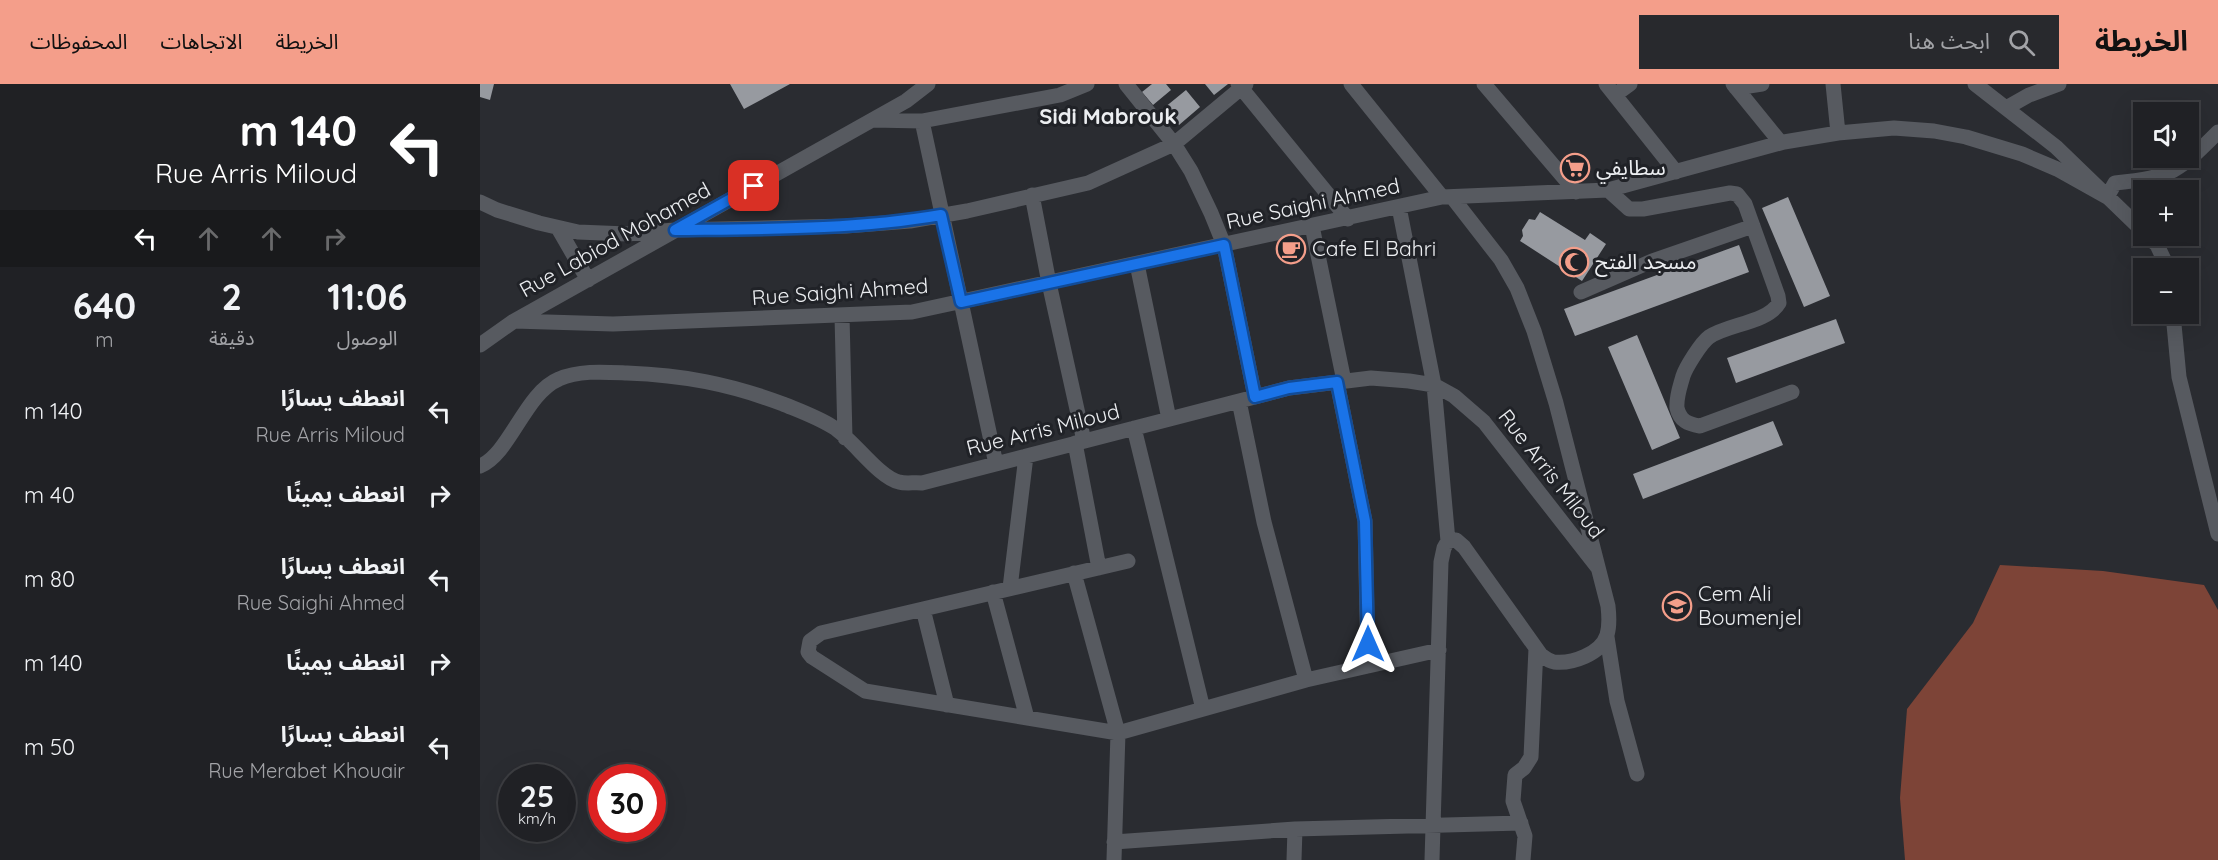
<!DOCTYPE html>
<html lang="ar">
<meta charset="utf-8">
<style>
:root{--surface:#202125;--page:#28292d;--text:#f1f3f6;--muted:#a2a3a7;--line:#3d3e42;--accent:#f49e8a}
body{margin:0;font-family:Quicksand,"Noto Sans Arabic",sans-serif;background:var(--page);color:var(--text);direction:rtl;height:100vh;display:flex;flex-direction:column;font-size:22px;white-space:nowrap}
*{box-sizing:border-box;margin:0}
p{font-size:20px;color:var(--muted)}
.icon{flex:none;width:33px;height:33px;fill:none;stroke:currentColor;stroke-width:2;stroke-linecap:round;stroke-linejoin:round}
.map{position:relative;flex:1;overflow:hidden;direction:ltr}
.sheet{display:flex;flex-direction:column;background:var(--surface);width:480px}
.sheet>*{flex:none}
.top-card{background:#202124;color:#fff;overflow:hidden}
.buttons{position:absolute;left:1653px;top:18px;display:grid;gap:12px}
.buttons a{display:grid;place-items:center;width:66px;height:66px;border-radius:0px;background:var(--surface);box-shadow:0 6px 24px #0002,0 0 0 2px var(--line);font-size:30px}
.speed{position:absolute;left:18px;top:680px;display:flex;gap:12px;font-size:30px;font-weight:700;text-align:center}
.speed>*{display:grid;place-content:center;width:78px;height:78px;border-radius:50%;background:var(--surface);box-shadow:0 6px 24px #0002,0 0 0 2px var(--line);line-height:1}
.speed small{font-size:15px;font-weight:400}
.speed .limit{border:9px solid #d22;background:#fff;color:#111}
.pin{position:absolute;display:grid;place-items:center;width:51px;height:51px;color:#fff;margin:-26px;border-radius:12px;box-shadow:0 3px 9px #0006}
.me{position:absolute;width:66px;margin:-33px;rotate:0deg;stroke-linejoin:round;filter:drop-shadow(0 0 4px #0008)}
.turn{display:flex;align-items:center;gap:21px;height:126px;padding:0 24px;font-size:27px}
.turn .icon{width:78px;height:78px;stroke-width:2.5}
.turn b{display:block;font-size:42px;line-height:51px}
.lanes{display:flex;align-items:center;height:57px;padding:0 24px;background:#0003;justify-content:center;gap:30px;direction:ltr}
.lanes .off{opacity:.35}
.eta{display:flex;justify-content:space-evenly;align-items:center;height:102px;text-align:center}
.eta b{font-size:36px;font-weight:700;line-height:42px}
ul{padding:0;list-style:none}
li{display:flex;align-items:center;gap:18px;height:84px;padding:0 24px}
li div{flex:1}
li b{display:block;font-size:22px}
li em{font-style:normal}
header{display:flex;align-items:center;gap:36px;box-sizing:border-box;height:84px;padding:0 30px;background:var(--accent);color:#111}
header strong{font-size:28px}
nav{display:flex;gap:33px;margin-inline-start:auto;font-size:21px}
.search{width:420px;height:54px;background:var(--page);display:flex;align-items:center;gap:15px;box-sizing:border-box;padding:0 21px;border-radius:0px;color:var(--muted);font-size:22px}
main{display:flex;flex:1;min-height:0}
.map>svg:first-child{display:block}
.green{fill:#7d4437}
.building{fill:#979aa0}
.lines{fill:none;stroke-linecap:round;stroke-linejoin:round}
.minor{stroke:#575a60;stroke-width:15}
.route-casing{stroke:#114b97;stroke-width:15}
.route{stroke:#1a73e8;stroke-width:10}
.labels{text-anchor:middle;stroke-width:6;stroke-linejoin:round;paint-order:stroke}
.poi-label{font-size:21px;fill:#eceef1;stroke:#202227;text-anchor:start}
.street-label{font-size:21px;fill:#eceef1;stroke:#202227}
.neighbourhood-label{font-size:22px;font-weight:bold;fill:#eceef1;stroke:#202227}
</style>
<header>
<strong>الخريطة</strong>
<div class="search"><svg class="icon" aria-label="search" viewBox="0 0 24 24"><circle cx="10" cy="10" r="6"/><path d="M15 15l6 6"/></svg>ابحث هنا</div>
<nav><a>الخريطة</a><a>الاتجاهات</a><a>المحفوظات</a></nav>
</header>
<main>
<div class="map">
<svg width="1738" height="776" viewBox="0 0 1738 776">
<rect width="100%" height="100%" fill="#2a2c31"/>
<path class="green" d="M1520,481L1623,487L1724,501L1738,526V776H1425L1420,714L1427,625L1493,539Z"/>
<path class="building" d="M0,0H14L10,16L0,13Z
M250,0H310L264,25Z
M672,0H686L691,6L673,21L662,8Z
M725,0H748L734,11Z
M706,6L720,23L699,41L684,24Z
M1308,113L1350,212L1324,223L1282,124Z
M1060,128L1105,156L1110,149L1126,160L1102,197L1040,157L1043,152L1042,146L1049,135L1055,136Z
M1259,161L1269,188L1095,252L1084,225Z
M1356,235L1365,259L1256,299L1247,274Z
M1157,251L1200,354L1172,366L1128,263Z
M1293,337L1303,361L1163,415L1153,390Z"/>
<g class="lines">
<path class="minor" d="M646,0L694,60L711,87L731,129L744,161L775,313
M758,0L868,135
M871,0L962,113
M1004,0L1096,108
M1126,0L1196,88
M1253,0L1301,59
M1353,0L1358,49
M1495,0L1576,63L1664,148
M1256,4L1282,0
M1135,11L1150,0
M1526,24L1549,11L1579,0
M393,36L442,37L580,11L607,0
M442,37L516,380
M1128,106L1149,125H1163L1250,109L1257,110L1265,120L1298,212L1299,219C1287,239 1248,240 1229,253C1221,259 1206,283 1203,292C1200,303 1196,313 1197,324C1200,337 1208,340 1220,342L1312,308
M552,111L569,199L604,357
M1627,113L1635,99C1693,93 1698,88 1738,48
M0,118L17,126L59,139L98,148L147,150L195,146L366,142L430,137L487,127L608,99L694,60L766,0
M919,123L954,301L968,457
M832,142L864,297
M78,144L108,196
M1667,152L1677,161L1688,184
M657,180L689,335
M1101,208L1172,177L1273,142
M1693,230L1699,293L1738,450
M362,232L365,354
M34,237L133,240L432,228L962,113L1128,106L1304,58L1358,49L1414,44L1454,47L1486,53L1542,70L1577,85L1627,113
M0,261L34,237L426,17L448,0
M857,298L885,437L888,582
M759,317L784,438L826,596
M654,344L723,625
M595,359L619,484
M0,382C30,370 45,309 79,295C99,286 125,288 147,289C203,291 250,300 303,320C320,327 337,333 353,343C373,355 398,393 419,398C426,400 435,398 442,399L809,304L891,294L929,297L954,301L974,312L1004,338L1118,484
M648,477L341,549L330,557L328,568L332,573L385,607L638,649L826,596L959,566
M594,489L638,649L634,776
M530,504L546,372
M513,508L547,634
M443,525L467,621
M1127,553L1137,617L1157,690
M634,758L815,745L1041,739
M814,776L815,745
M952,776L961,478L964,464L968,457L976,456L984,463L1061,571C1065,574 1069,577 1074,578C1092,580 1121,570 1127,551C1130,541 1129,531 1128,522L1076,319L1054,247L1037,204L1021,176L972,113
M1043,776L1045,752L1033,717L1035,691L1044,684L1051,673L1056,564"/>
</g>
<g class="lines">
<g class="route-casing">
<path id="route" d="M274,102L195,146C284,145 374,146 461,131L481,218L744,161L775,313L809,304L857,298L885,437L888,560"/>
</g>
<use href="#route" class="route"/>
</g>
<defs>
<g id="supermarket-ring" transform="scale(1.5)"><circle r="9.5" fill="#202227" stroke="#f49e8a" stroke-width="1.5"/><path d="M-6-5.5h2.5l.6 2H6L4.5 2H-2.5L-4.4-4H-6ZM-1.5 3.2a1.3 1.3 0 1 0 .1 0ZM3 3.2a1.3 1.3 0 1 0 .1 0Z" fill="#f49e8a"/></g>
<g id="cafe-ring" transform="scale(1.5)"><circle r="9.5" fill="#202227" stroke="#f49e8a" stroke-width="1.5"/><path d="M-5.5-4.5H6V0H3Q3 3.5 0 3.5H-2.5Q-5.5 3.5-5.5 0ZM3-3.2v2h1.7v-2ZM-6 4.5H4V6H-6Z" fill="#f49e8a"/></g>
<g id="mosque-ring" transform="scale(1.5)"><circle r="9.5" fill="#202227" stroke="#f49e8a" stroke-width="1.5"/><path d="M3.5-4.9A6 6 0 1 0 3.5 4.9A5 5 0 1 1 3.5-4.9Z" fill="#f49e8a"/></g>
<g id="school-ring" transform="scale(1.5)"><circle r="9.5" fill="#202227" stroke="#f49e8a" stroke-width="1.5"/><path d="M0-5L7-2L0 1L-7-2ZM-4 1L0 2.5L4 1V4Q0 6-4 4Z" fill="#f49e8a"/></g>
</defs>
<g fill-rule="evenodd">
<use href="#supermarket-ring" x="1095" y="84"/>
<use href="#cafe-ring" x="811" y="165"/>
<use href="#mosque-ring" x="1094" y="178"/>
<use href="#school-ring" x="1197" y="522"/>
</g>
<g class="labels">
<g class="poi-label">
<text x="1116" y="91">سطايفي</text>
<text x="832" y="172">Cafe El Bahri</text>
<text x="1115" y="185">مسجد الفتح</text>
<text x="1218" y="517">Cem Ali<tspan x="1218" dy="24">Boumenjel</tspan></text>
</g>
<g class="street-label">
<text transform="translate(833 120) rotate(-12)" y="7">Rue Saighi Ahmed</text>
<text transform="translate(135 156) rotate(-29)" y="7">Rue Labiod Mohamed</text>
<text transform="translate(360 208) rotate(-4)" y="7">Rue Saighi Ahmed</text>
<text transform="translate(563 346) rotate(-14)" y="7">Rue Arris Miloud</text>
<text transform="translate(1071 390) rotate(52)" y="7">Rue Arris Miloud</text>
</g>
<g class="neighbourhood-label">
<text x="628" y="40">Sidi Mabrouk</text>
</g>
</g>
</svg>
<div class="buttons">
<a><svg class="icon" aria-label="sound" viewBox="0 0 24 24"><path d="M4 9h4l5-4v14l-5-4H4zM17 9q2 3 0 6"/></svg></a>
<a>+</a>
<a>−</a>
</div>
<div class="speed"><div>25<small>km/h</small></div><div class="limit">30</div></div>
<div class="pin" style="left:274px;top:102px;background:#d93025"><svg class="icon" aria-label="arrive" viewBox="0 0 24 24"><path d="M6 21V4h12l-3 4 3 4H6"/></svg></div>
<svg class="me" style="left:888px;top:560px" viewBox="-20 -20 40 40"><path d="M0-17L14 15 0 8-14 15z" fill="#1a73e8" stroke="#fff" stroke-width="4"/></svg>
</div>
<section class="sheet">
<div class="top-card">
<div class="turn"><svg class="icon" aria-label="left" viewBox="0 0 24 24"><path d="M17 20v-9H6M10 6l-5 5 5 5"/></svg><div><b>140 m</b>Rue Arris Miloud</div></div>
<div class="lanes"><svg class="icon" aria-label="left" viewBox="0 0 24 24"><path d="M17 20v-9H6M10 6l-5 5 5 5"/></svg><svg class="icon off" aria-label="ahead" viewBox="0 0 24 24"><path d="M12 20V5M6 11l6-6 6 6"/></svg><svg class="icon off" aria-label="ahead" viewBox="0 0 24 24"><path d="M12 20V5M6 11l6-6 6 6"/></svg><svg class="icon off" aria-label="right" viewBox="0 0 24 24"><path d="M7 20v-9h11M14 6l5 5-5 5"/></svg></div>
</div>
<div class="eta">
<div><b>11:06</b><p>الوصول</p></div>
<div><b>2</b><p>دقيقة</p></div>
<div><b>640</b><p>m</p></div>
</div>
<ul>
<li><svg class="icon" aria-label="left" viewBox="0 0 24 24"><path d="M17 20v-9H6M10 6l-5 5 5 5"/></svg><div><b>انعطف يسارًا</b><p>Rue Arris Miloud</p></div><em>140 m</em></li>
<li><svg class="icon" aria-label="right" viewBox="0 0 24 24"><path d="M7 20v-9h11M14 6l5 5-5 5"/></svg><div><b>انعطف يمينًا</b></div><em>40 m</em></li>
<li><svg class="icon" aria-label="left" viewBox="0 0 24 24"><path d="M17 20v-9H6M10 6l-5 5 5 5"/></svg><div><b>انعطف يسارًا</b><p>Rue Saighi Ahmed</p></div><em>80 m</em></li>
<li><svg class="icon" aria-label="right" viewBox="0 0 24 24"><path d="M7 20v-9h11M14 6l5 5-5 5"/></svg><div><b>انعطف يمينًا</b></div><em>140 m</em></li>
<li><svg class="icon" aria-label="left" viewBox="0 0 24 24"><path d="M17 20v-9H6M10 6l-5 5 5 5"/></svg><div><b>انعطف يسارًا</b><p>Rue Merabet Khouair</p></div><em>50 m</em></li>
</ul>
</section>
</main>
